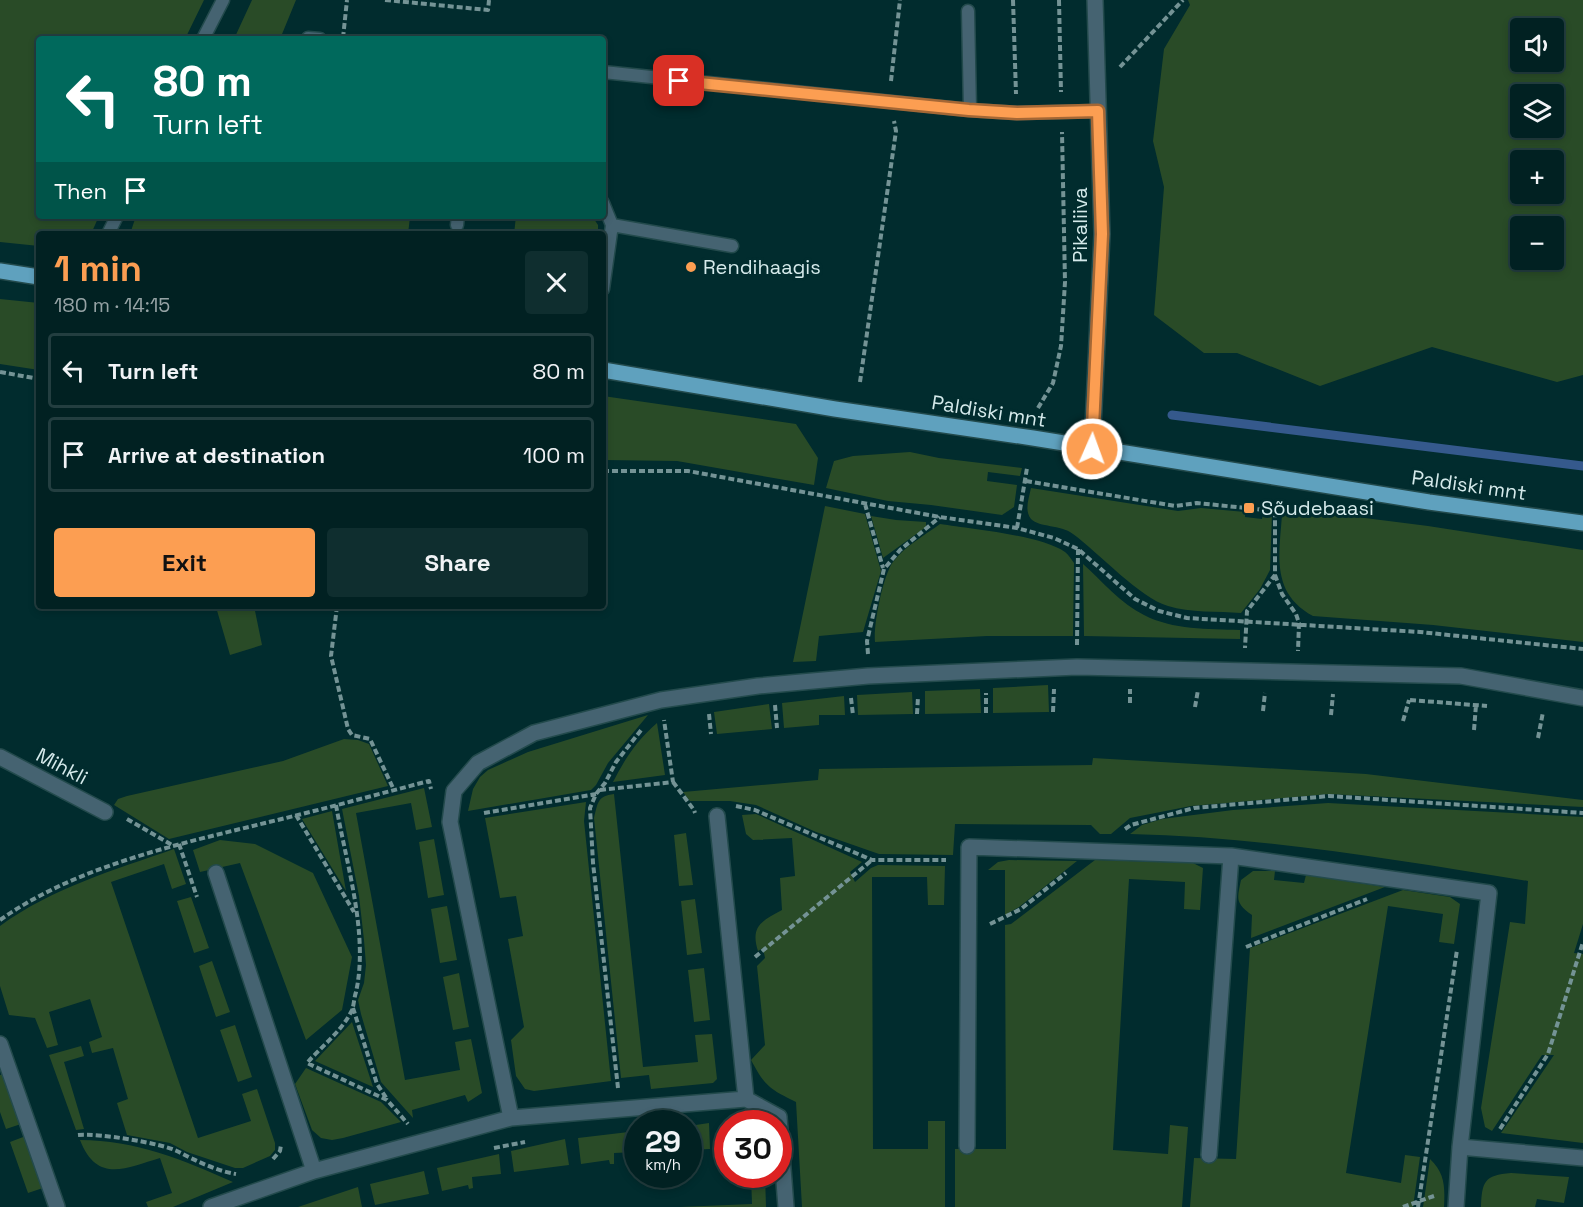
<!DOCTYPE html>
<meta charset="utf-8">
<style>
:root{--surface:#012122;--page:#0f2e2f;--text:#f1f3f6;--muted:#96a3a5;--line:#233e40;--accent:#fc9e52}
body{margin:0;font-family:"Space Grotesk",sans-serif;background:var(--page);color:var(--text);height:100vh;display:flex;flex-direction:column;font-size:22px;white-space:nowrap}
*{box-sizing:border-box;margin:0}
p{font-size:20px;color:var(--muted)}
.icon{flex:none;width:33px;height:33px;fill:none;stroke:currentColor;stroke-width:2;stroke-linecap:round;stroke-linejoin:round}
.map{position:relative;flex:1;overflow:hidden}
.side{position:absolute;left:36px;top:231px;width:570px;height:378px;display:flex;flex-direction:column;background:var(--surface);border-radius:6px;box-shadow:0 3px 9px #0003,0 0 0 2px var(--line)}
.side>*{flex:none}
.top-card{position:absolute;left:36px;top:36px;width:570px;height:183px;border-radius:6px;box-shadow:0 3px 9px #0003,0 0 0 2px var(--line);background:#00695c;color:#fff;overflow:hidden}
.controls{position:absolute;left:1510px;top:18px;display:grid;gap:12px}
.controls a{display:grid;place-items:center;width:54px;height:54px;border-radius:6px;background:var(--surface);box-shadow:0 3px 9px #0003,0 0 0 2px var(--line);font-size:30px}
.speed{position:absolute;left:624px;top:1110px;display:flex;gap:12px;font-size:30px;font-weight:700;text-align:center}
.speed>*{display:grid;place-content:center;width:78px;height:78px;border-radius:50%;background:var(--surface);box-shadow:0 3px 9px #0003,0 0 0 2px var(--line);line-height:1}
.speed small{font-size:15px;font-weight:400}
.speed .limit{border:9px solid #d22;background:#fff;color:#111}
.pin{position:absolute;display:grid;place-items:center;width:51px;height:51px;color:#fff;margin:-26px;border-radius:12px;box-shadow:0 3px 9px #0006}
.me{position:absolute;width:66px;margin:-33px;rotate:2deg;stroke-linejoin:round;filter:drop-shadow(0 0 4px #0008)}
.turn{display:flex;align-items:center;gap:21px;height:126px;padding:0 18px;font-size:27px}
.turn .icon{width:78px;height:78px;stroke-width:2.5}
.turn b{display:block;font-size:42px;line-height:51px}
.then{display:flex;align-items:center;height:57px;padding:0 18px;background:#0003;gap:12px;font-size:22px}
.round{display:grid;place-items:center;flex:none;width:63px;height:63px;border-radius:6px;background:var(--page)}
.headline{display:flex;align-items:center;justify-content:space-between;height:102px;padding:0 18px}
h1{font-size:36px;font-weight:600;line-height:45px;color:var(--accent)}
.cta{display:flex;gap:12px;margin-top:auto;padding:12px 18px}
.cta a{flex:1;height:69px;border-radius:6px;background:var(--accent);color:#111;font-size:24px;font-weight:600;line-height:69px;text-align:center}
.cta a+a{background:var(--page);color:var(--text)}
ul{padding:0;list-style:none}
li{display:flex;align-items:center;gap:18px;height:75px;margin:0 12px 9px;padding:0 6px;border:3px solid var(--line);border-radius:6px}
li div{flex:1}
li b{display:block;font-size:22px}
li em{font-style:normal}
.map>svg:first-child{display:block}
.green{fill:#294b27;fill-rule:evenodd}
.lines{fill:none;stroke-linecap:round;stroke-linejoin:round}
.stream{stroke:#35598c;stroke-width:9}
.lane-casing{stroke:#234a4c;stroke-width:15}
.street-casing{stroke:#234a4c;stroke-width:18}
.primary-casing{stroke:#234a4c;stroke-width:18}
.path{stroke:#749395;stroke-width:4;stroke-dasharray:6 3;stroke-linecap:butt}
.lane{stroke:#456371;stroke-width:12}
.street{stroke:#456371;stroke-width:15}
.primary{stroke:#5fa1be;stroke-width:15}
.route-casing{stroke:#a46735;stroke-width:15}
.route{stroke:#fc9e52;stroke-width:10}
.poi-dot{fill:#fc9e52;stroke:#012c2e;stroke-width:2}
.labels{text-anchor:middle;stroke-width:6;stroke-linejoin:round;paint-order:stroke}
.street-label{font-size:20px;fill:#d5eaeb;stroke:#012c2e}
.poi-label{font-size:20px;fill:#d5eaeb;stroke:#012c2e;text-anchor:start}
</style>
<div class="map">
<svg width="1583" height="1207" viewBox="0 0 1583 1207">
<rect width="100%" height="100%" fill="#012c2e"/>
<path class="green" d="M0,0H204L185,39H39V216H99L91,234H39V246L0,242Z
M252,0H296L280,39H234Z
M1188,0H1583V375L1557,382L1432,347L1320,386L1237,353H1204L1154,315L1164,187L1153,141L1164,49L1190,5ZM1521,28H1554V62H1521ZM1521,94H1554V128H1521ZM1554,160V194H1521V160ZM1554,226V260H1521V226Z
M136,216H409L410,217L408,234H130Z
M516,216H592L598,225V234H514Z
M0,299L39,303V370L0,364Z
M603,396L796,424L818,458L814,485L677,461L603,460Z
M910,452L939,458L1022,468L1020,476L988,472L987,481L1017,485L1014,507L1002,515L931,505L888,501L826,488L834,461L853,456Z
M1031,488L1178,511L1201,508L1245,512V517L1262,519L1263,514H1272L1270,570L1260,589L1241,613C1218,611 1190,613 1168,606C1140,598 1099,553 1073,534C1060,524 1040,528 1031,519C1024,510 1029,498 1031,488Z
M825,506L865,514L881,571L863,632L819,636L816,661L793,662Z
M1286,508L1428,526L1583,550V642L1433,625L1313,616C1271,593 1279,556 1282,515H1287Z
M871,516L896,520L926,522V527L883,558Z
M940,524C971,529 1041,535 1065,552C1069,555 1071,559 1074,563L1073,636H987L875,642C873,626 883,575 893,562C905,546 925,535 940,524Z
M1083,564C1102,581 1121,604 1144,615C1173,630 1208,629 1240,630V639L1084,636Z
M221,606H254L262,645L230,655L216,607Z
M1048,685L1049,712L993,713V688Z
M980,689L981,713L925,714V691Z
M912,692L913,714L858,715L857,695Z
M844,696L845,715H819V725L784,728L782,703Z
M769,704L772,729L717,734L714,712Z
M648,715L608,763L596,785L591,790L468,811L473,789L480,777L488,770L528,752Z
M657,723L665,775L613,782C624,760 638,739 657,723Z
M344,739L358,740L369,744L388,786L169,839L114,805L118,799L127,796L283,761Z
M1093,758L1366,774L1583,800V807L1329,794L1191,806L1130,818L1111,834H1100L1091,825L955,824L953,855L879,854L816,832L756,805L730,801H690L683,792L818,780L819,769L1092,765Z
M424,788L432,827L416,830L411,803L356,813L405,1080L460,1070L455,1042L471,1039L482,1093L468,1102L465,1095L412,1110L413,1118L381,1082L361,1014L358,1000L364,983L366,965L364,940L359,896L342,809Z
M614,794L643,1067L698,1062L695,1035L712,1034L717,1079L713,1083L651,1089L649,1075L621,1078L594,818C598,803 597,796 614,794Z
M586,802L584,821L611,1081L534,1091L525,1089L516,1076L511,1040L524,1027L508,939L523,936L516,896L500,898L485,818Z
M1328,803L1583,817V924L1574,953L1583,954V1143L1501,1133L1554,1055H1542L1492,1131L1485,1127L1481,1108L1510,922L1525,924L1528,881C1396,860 1264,837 1130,834L1142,825L1162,819L1233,810Z
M332,811L346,891L302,819Z
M756,814L862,862L850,872L855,882L871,868L878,865L945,866L944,905H928L927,877H872L873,1149H928V1121H945V1207H802L796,1102C769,1089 765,1086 751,1060L765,1045L757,966L765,958L763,948L758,951C750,926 762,921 782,910L780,878L795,876L792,838L753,840L746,834L742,815Z
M686,833L693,885L679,886L674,835Z
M434,839L444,895L428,898L419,842Z
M220,840L255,844L313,873L352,957L342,1010L306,1040L240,863L200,872L193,850Z
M174,849L186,884L172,889L164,864L111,882L198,1138L251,1121L242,1094L257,1089L275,1143V1150L270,1156L243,1168H235L187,1152L170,1143L127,1135L117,1103L128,1099L113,1048L92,1053L89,1042L102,1037L90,999L49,1012L58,1045L47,1048L35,1018L9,1015L0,986V926C52,888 114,870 174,849Z
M1009,860L1077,861L1019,907L1005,915V870H988L998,862Z
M1095,860L1193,863L1203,868L1200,910L1184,909L1185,882L1129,879L1113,1150L1168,1154L1170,1125L1188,1127L1182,1207H955V1149H1006L1005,925L1011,924Z
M1253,871H1275L1274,880L1304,883L1306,875L1385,887L1251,938L1252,915C1235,903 1237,899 1241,880Z
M1403,890L1450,897L1460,904L1454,944L1439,942L1443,914L1388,906L1346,1173L1401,1183L1405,1155L1420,1157L1413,1207H1190L1194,1158L1236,1159L1250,948Z
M191,897L209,948L194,953L177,901Z
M695,899L702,953L687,955L681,901Z
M447,906L457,960L440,963L431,909Z
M212,961L230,1012L216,1017L199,966Z
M704,968L710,1020L694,1022L688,970Z
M459,973L469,1027L453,1030L443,977Z
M352,1022L373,1087L315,1061Z
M235,1025L252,1077L238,1082L220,1030Z
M81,1046L84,1056L64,1062L84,1129L76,1130L49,1055Z
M306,1068L381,1102L401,1122L343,1138L332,1140L321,1138L312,1130L295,1084Z
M10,1072L27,1122L6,1129L0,1112V1075Z
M709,1123L710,1149L689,1150V1126Z
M637,1131V1152L614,1153V1164H610L609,1160L581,1164L578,1138Z
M31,1134L49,1186L28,1193L10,1142Z
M565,1139L569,1165L514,1172L511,1151Z
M80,1140C135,1140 184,1160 233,1182L173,1207H148L146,1202L172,1193L160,1158C126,1168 97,1184 80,1140Z
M499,1154L501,1174L472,1177L473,1188L469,1189L468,1185L442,1191L437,1168Z
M1430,1159C1445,1173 1445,1187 1444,1207H1423Z
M424,1171L429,1194L375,1205L370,1184Z
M1511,1173L1569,1177L1564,1203L1537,1199L1535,1207H1481C1482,1182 1484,1175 1511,1173Z
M751,1175H765L766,1207H679L752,1204Z
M358,1187L362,1207H298Z"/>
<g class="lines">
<path class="stream" d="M1172,415L1583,466"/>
<g class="lane-casing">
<path id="lane" d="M968,11L970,110
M308,38L320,39
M203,39L223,0
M603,72L970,110L1017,113L1098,111
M603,203L612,225
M457,225L458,216
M108,234L117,216
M603,289L612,225L732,246"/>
</g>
<g class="street-casing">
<path id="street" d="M1092,449L1102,234L1095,0
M0,757L105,812
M717,816L746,1099
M216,873L314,1171
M0,1044L57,1207
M511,1118L450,822L454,791L478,763L534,733L661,700L758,686L868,676L1077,667L1461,676L1583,698
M967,1146L969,847L1231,856L1489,893L1460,1147L1456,1207
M1460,1147L1583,1158
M1209,1155L1231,856
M211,1207L314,1171L511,1118L746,1099L779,1117L786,1207"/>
</g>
<g class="primary-casing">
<path id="primary" d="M0,271L39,277
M603,370L835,409L1033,438L1429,502L1583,523"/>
</g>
<path class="path" d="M385,0L488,10L489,0
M1013,0L1016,94
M1059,0L1061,92
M343,38L347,0
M1120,67L1183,0
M891,81L900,0
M0,372L39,379
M860,382L896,131L894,121
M1038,408L1053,383L1061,346L1065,282L1062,132
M603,471H688L940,517L1017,528L1054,538L1078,549L1135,599L1159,611L1187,618L1420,632L1583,649
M1026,481L1175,506L1197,503L1275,511V575L1247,611L1245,648
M865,504L883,568
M1017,528L1027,468
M1275,575L1282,594L1296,614L1299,623L1298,651
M337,606L331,656L348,729L352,735L370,739L394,790
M1077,645L1078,549
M868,654L867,641L884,569L900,550L940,517
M851,698L853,715
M1410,700L1487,706
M1130,703V689
M775,705L777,728
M1195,707L1198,690
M1263,711L1265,693
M1053,712L1054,689
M986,713V693
M709,714L711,734
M917,714L918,697
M1331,715L1333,694
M1403,721L1409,700
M1474,730L1476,705
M1538,738L1543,712
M673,782L694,810L695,813
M600,790L673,782L664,720
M336,805C346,863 369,934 356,992C354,998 354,1005 352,1010C343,1030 321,1047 307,1063L387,1100L408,1124
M736,806L755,810L872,860H946
M484,813L596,794
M296,815L354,912
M127,819L172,845
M1125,829L1131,825L1194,808L1329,796L1583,813
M179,844L197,897
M0,920C77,866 175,845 265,823C320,810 375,795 429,781L431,789
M990,924L1021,909L1066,873
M1246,947L1367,899
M755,957L872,860
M353,1008L377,1084L387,1099
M618,1088L593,863L590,808L596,794L605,783L616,762L642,729
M1500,1129L1548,1054L1583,942
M78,1135C97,1133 163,1143 179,1152C196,1161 217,1171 236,1174
M494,1148L525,1142
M273,1159L280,1151L281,1145
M1403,1207L1434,1196
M1418,1207L1457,950"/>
<use href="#lane" class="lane"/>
<use href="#street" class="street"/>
<use href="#primary" class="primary"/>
</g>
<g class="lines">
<g class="route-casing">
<path id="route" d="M679,81L969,110L1017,113L1098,111L1102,234L1092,449"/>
</g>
<use href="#route" class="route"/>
</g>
<g class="poi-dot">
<circle cx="691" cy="267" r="6"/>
<rect x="1243" y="502" width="12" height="12" rx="3"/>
</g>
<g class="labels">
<g class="street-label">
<text transform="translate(1080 225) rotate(-90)" y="7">Pikaliiva</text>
<text transform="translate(989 411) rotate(9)" y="7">Paldiski mnt</text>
<text transform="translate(1469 485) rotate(8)" y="7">Paldiski mnt</text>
<text transform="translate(62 766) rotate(28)" y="7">Mihkli</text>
</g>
<g class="poi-label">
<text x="703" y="274">Rendihaagis</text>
<text x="1261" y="515">Sõudebaasi</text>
</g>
</g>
</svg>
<div class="controls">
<a><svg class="icon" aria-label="sound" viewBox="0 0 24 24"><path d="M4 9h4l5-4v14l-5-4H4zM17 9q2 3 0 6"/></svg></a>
<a><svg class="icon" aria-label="layers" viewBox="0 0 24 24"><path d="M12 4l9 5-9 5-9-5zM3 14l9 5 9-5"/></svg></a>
<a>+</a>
<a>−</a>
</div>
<div class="speed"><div>29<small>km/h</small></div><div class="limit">30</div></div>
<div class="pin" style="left:679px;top:81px;background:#d93025"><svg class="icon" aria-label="arrive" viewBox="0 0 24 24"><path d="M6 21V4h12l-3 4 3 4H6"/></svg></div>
<svg class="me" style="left:1092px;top:449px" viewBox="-20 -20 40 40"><circle r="17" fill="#fc9e52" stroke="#fff" stroke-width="3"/><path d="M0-11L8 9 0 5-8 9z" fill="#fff"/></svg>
<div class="top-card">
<div class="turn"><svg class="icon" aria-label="left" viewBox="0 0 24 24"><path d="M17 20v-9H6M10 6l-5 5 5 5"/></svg><div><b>80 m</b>Turn left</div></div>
<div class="then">Then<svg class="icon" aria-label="arrive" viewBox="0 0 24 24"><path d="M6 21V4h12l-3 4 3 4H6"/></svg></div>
</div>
<section class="side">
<div class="headline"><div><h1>1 min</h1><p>180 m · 14:15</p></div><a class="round"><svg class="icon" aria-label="close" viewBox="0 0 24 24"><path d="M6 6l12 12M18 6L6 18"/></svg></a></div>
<ul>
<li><svg class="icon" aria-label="left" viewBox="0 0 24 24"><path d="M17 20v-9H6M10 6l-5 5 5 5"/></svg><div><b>Turn left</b></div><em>80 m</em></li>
<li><svg class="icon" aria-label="arrive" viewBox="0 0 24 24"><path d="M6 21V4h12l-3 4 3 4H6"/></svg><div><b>Arrive at destination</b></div><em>100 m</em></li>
</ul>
<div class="cta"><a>Exit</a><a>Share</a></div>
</section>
</div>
